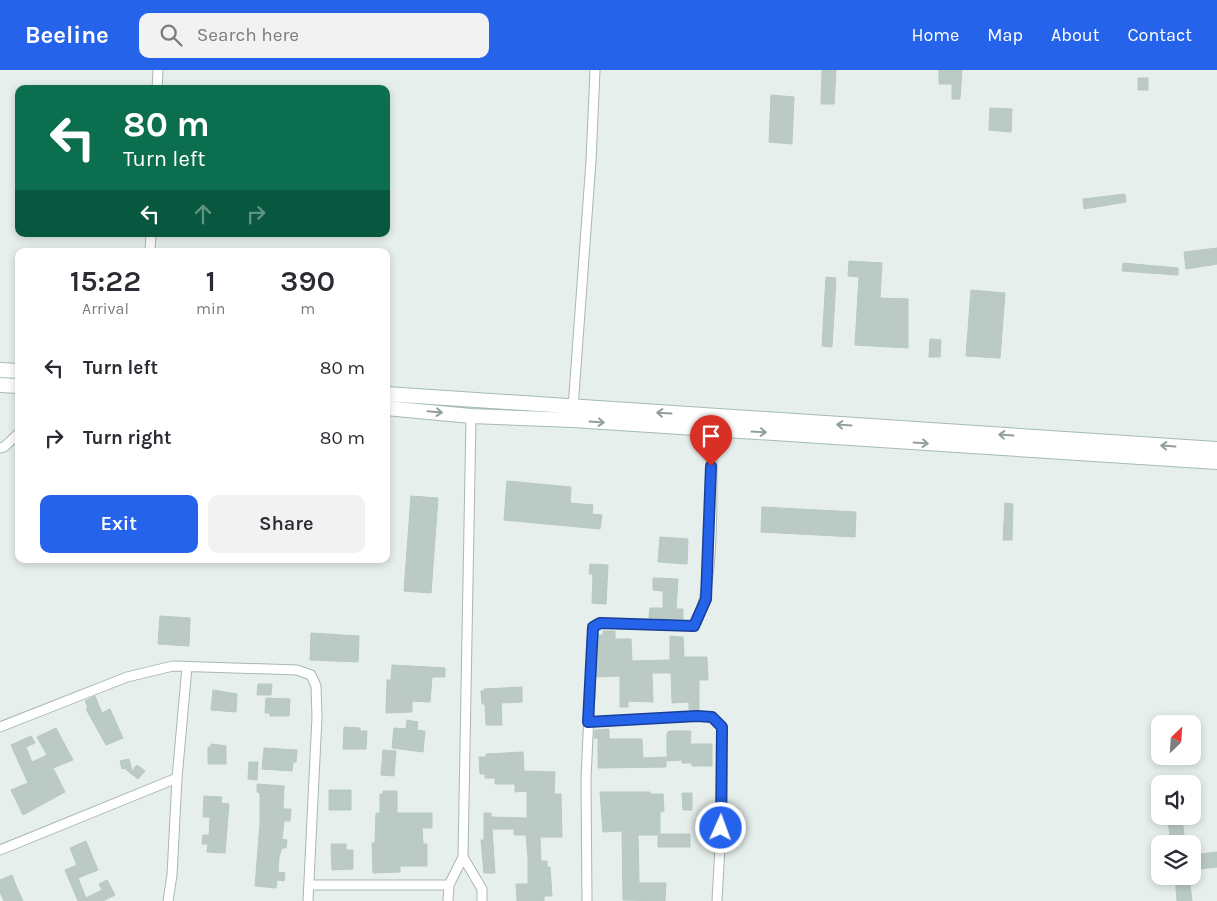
<!DOCTYPE html>
<style>
:root{--surface:#fff;--page:#f2f2f3;--text:#2b2b33;--muted:#7c7c81;--accent:#2563eb}
body{margin:0;font-family:Karla,sans-serif;background:var(--page);color:var(--text);height:100vh;display:flex;flex-direction:column;font-size:19px;white-space:nowrap}
*{box-sizing:border-box;margin:0}
p{font-size:16px;color:var(--muted)}
.icon{flex:none;width:28px;height:28px;fill:none;stroke:currentColor;stroke-width:2;stroke-linecap:round;stroke-linejoin:round}
.map{position:relative;flex:1;overflow:hidden}
.panel{position:absolute;left:15px;top:178px;width:375px;height:315px;display:flex;flex-direction:column;background:var(--surface);border-radius:10px;box-shadow:0 2px 8px #0003}
.panel>*{flex:none}
.hud{position:absolute;left:15px;top:15px;width:375px;height:152px;border-radius:10px;box-shadow:0 2px 8px #0003;background:#0b6e4f;color:#fff;overflow:hidden}
.needle{width:32px;rotate:25deg}
.tools{position:absolute;left:1151px;top:645px;display:grid;gap:10px}
.tools a{display:grid;place-items:center;width:50px;height:50px;border-radius:10px;background:var(--surface);box-shadow:0 2px 8px #0003;font-size:25px}
.pin{position:absolute;display:grid;place-items:center;width:42px;height:42px;color:#fff;margin:-51px -21px;border-radius:50% 50% 50% 0;rotate:-45deg;box-shadow:0 0 5px #0007}
.pin .icon{rotate:45deg}
.me{position:absolute;width:55px;margin:-28px;rotate:2deg;stroke-linejoin:round;filter:drop-shadow(0 0 4px #0008)}
.turn{display:flex;align-items:center;gap:18px;height:105px;padding:0 25px;font-size:22px}
.turn .icon{width:65px;height:65px;stroke-width:2.5}
.turn b{display:block;font-size:35px;line-height:42px}
.lanes{display:flex;align-items:center;height:48px;padding:0 25px;background:#0003;justify-content:center;gap:25px;direction:ltr}
.lanes .off{opacity:.35}
.eta{display:flex;justify-content:space-evenly;align-items:center;height:85px;text-align:center}
.eta b{font-size:30px;font-weight:600;line-height:35px}
.primary-button{display:flex;gap:10px;margin-top:auto;padding:10px 25px}
.primary-button a{flex:1;height:58px;border-radius:10px;background:var(--accent);color:#fff;font-size:20px;font-weight:600;line-height:58px;text-align:center}
.primary-button a+a{background:var(--page);color:var(--text)}
ul{padding:0;list-style:none}
li{display:flex;align-items:center;gap:15px;height:70px;padding:0 25px}
li div{flex:1}
li b{display:block;font-size:19px}
li em{font-style:normal}
header{display:flex;align-items:center;gap:30px;box-sizing:border-box;height:70px;padding:0 25px;background:var(--accent);color:#fff}
header strong{font-size:24px}
nav{display:flex;gap:28px;margin-inline-start:auto;font-size:18px}
.search{width:350px;height:45px;background:var(--page);display:flex;align-items:center;gap:12px;box-sizing:border-box;padding:0 18px;border-radius:10px;color:var(--muted);font-size:19px}
.map>svg:first-child{display:block}
.building{fill:#bbcac4;stroke:#b8c9c2}
.lines{fill:none;stroke-linecap:round;stroke-linejoin:round}
.street-casing{stroke:#a8b8b2;stroke-width:11}
.secondary-casing{stroke:#a4bbb3;stroke-width:16}
.street{stroke:#fff;stroke-width:9}
.secondary{stroke:#fff;stroke-width:14}
.oneway{stroke:#92a09c}
.route-casing{stroke:#184099;stroke-width:12}
.route{stroke:#2563eb;stroke-width:9}
</style>
<header>
<strong>Beeline</strong>
<div class="search"><svg class="icon" aria-label="search" viewBox="0 0 24 24"><circle cx="10" cy="10" r="6"/><path d="M15 15l6 6"/></svg>Search here</div>
<nav><a>Home</a><a>Map</a><a>About</a><a>Contact</a></nav>
</header>
<div class="map">
<svg width="1217" height="831" viewBox="0 0 1217 831">
<rect width="100%" height="100%" fill="#e6efeb"/>
<path class="building" d="M822,0H836L834,34H821Z
M939,0H962L960,29H952V14H939Z
M1138,8H1148V20H1138Z
M771,25L794,27L792,74L769,72Z
M990,38L1012,39L1011,62L989,60Z
M1125,124L1126,132L1084,139L1083,129Z
M1217,178V194L1186,199L1184,182Z
M849,191L882,193L880,228L908,229V278L855,275L859,207L848,206Z
M1123,193L1178,198V205L1122,201Z
M826,207L836,208L832,277L822,276Z
M971,220L1005,223L1000,288L966,286Z
M930,269L941,270L940,287H929Z
M507,411L571,417L570,433L593,435L592,444L602,445L600,459L504,450Z
M411,426L438,428L431,523L404,521Z
M1005,433L1013,434L1012,470H1003Z
M762,437L856,442L855,467L761,462Z
M660,467L688,469L687,494L658,492Z
M590,494L608,495L606,534L592,533L593,504H589Z
M653,508L678,509L676,539H683V549L649,548L650,538H663V521L653,520Z
M160,546L190,548L189,576L158,574Z
M603,561H615V569H631L632,591L670,590V566L683,567L684,587H707L708,610H699V640H689V632L672,633L671,603H652L653,632L628,631V637H620V606L597,607L599,565H603Z
M311,563L359,566L358,592L310,590Z
M392,595L445,598V607H432L430,632L412,631V642L386,643L387,610H391Z
M258,614H272L271,625H257Z
M522,617V632L501,633L502,655H486L485,634H482L481,621H484V619Z
M213,620L237,624L236,642L211,640Z
M95,626L102,643L110,639L123,668L106,675L86,639L88,638L85,631Z
M266,628L290,629L289,646H270V643H265Z
M407,650L418,652L417,660L425,661L423,682L392,678L394,658L406,659Z
M344,657L360,658V661H367L366,679H343Z
M56,658L73,690L53,698L65,722L23,745L11,720L28,713L11,675L31,666L35,673L26,677L32,692L47,685L37,667Z
M609,659V669H642L643,688L666,687V697L598,698V668H594L595,660Z
M669,661H691L690,674H712V696H692V693H682V690L667,691V663Z
M211,674L226,676V694H208V677H211Z
M264,678L297,680L296,692H293L292,701L262,699Z
M383,680L396,681L394,706L381,705Z
M523,682L524,701L555,702L554,724H561L562,767H540L541,791H547V797H550L552,826H544V831H517L516,814H528V789L526,765H514V759H492L495,803H484L481,770H484V743H491V747L527,748V721L515,722V714H495V708H485V704H480L479,687H486V684Z
M129,689L132,701L137,695L145,701L138,709L124,698L122,699L120,691Z
M249,692H258L257,710L248,709Z
M257,714L284,716L283,739H291L290,751H284L282,769L287,770L286,778H282L279,787L278,802L285,803L284,811L277,810L276,818L255,816L260,754V723L257,722Z
M329,720H351V740H329Z
M383,721H397V743H432V758H422L423,774H427V796H400V802L373,803L372,773H375L376,743H380V724H383Z
M600,722H650V724H663L664,741L660,742V764H690V777H658V765H638L639,813H666L665,831L623,830L622,761L603,762Z
M682,723H692V740H683Z
M204,726L222,727L221,733L229,734L225,783L207,782L208,774H202L203,765H209L210,747H203Z
M1182,749L1185,774H1171L1168,750Z
M86,771L98,800L78,808L86,828L102,820L99,814L107,810L115,825L103,831H78L65,800L77,795L70,778Z
M331,774H346V780H353V799L332,800Z
M1217,782V797L1192,800V785Z
M12,805L17,818L23,831H4L0,822V810Z
M1175,806H1189L1192,831H1177Z"/>
<g class="lines">
<g class="street-casing">
<path id="street" d="M157,19L158,0
M150,181L151,164
M573,338L591,91L595,0
M0,378L4,377L19,363
M588,652L697,646L712,647L722,657V740L717,831
M0,657L127,607L173,596L297,600L311,605L316,616L317,647L308,831
M0,780L177,708
M463,787L482,819V831
M309,815H449
M168,831L172,805L177,708L187,597
M448,831L449,815L463,787L471,346
M587,831L586,709L593,557L600,553L694,556C717,522 711,404 712,360"/>
</g>
<g class="secondary-casing">
<path id="secondary" d="M0,300L19,301
M0,315L19,316
M386,324L1217,379
M386,338L471,346L573,350L1217,392"/>
</g>
<use href="#street" class="street"/>
<use href="#secondary" class="secondary"/>
</g>
<defs><path id="oneway-shaft" d="M-6 0H5M1.5-3L5.5 0L1.5 3" fill="none" stroke-width="1.6" stroke-linecap="round" stroke-linejoin="round" transform="scale(1.25)"/></defs>
<g class="oneway">
<use href="#oneway-shaft" transform="translate(435 342) rotate(5)"/>
<use href="#oneway-shaft" transform="translate(664 343) rotate(-177)"/>
<use href="#oneway-shaft" transform="translate(597 352) rotate(4)"/>
<use href="#oneway-shaft" transform="translate(844 355) rotate(-176)"/>
<use href="#oneway-shaft" transform="translate(759 362) rotate(3)"/>
<use href="#oneway-shaft" transform="translate(1006 365) rotate(-176)"/>
<use href="#oneway-shaft" transform="translate(921 373) rotate(4)"/>
<use href="#oneway-shaft" transform="translate(1168 376) rotate(-176)"/>
</g>
<g class="lines">
<g class="route-casing">
<path id="route" d="M711,396L706,529L694,556L600,553L593,557L588,652L697,646L712,647L722,657L721,758"/>
</g>
<use href="#route" class="route"/>
</g>
</svg>
<div class="tools">
<a><svg class="needle" viewBox="-14 -14 28 28"><path d="M0-13l5 13h-10z" fill="#e53935"/><path d="M0 13l5-13h-10z" fill="#7c7c81"/></svg></a>
<a><svg class="icon" aria-label="sound" viewBox="0 0 24 24"><path d="M4 9h4l5-4v14l-5-4H4zM17 9q2 3 0 6"/></svg></a>
<a><svg class="icon" aria-label="layers" viewBox="0 0 24 24"><path d="M12 4l9 5-9 5-9-5zM3 14l9 5 9-5"/></svg></a>
</div>
<div class="pin" style="left:711px;top:396px;background:#d93025"><svg class="icon" aria-label="arrive" viewBox="0 0 24 24"><path d="M6 21V4h12l-3 4 3 4H6"/></svg></div>
<svg class="me" style="left:721px;top:758px" viewBox="-20 -20 40 40"><circle r="17" fill="#2563eb" stroke="#fff" stroke-width="3"/><path d="M0-11L8 9 0 5-8 9z" fill="#fff"/></svg>
<div class="hud">
<div class="turn"><svg class="icon" aria-label="left" viewBox="0 0 24 24"><path d="M17 20v-9H6M10 6l-5 5 5 5"/></svg><div><b>80 m</b>Turn left</div></div>
<div class="lanes"><svg class="icon" aria-label="left" viewBox="0 0 24 24"><path d="M17 20v-9H6M10 6l-5 5 5 5"/></svg><svg class="icon off" aria-label="ahead" viewBox="0 0 24 24"><path d="M12 20V5M6 11l6-6 6 6"/></svg><svg class="icon off" aria-label="right" viewBox="0 0 24 24"><path d="M7 20v-9h11M14 6l5 5-5 5"/></svg></div>
</div>
<section class="panel">
<div class="eta">
<div><b>15:22</b><p>Arrival</p></div>
<div><b>1</b><p>min</p></div>
<div><b>390</b><p>m</p></div>
</div>
<ul>
<li><svg class="icon" aria-label="left" viewBox="0 0 24 24"><path d="M17 20v-9H6M10 6l-5 5 5 5"/></svg><div><b>Turn left</b></div><em>80 m</em></li>
<li><svg class="icon" aria-label="right" viewBox="0 0 24 24"><path d="M7 20v-9h11M14 6l5 5-5 5"/></svg><div><b>Turn right</b></div><em>80 m</em></li>
</ul>
<div class="primary-button"><a>Exit</a><a>Share</a></div>
</section>
</div>
